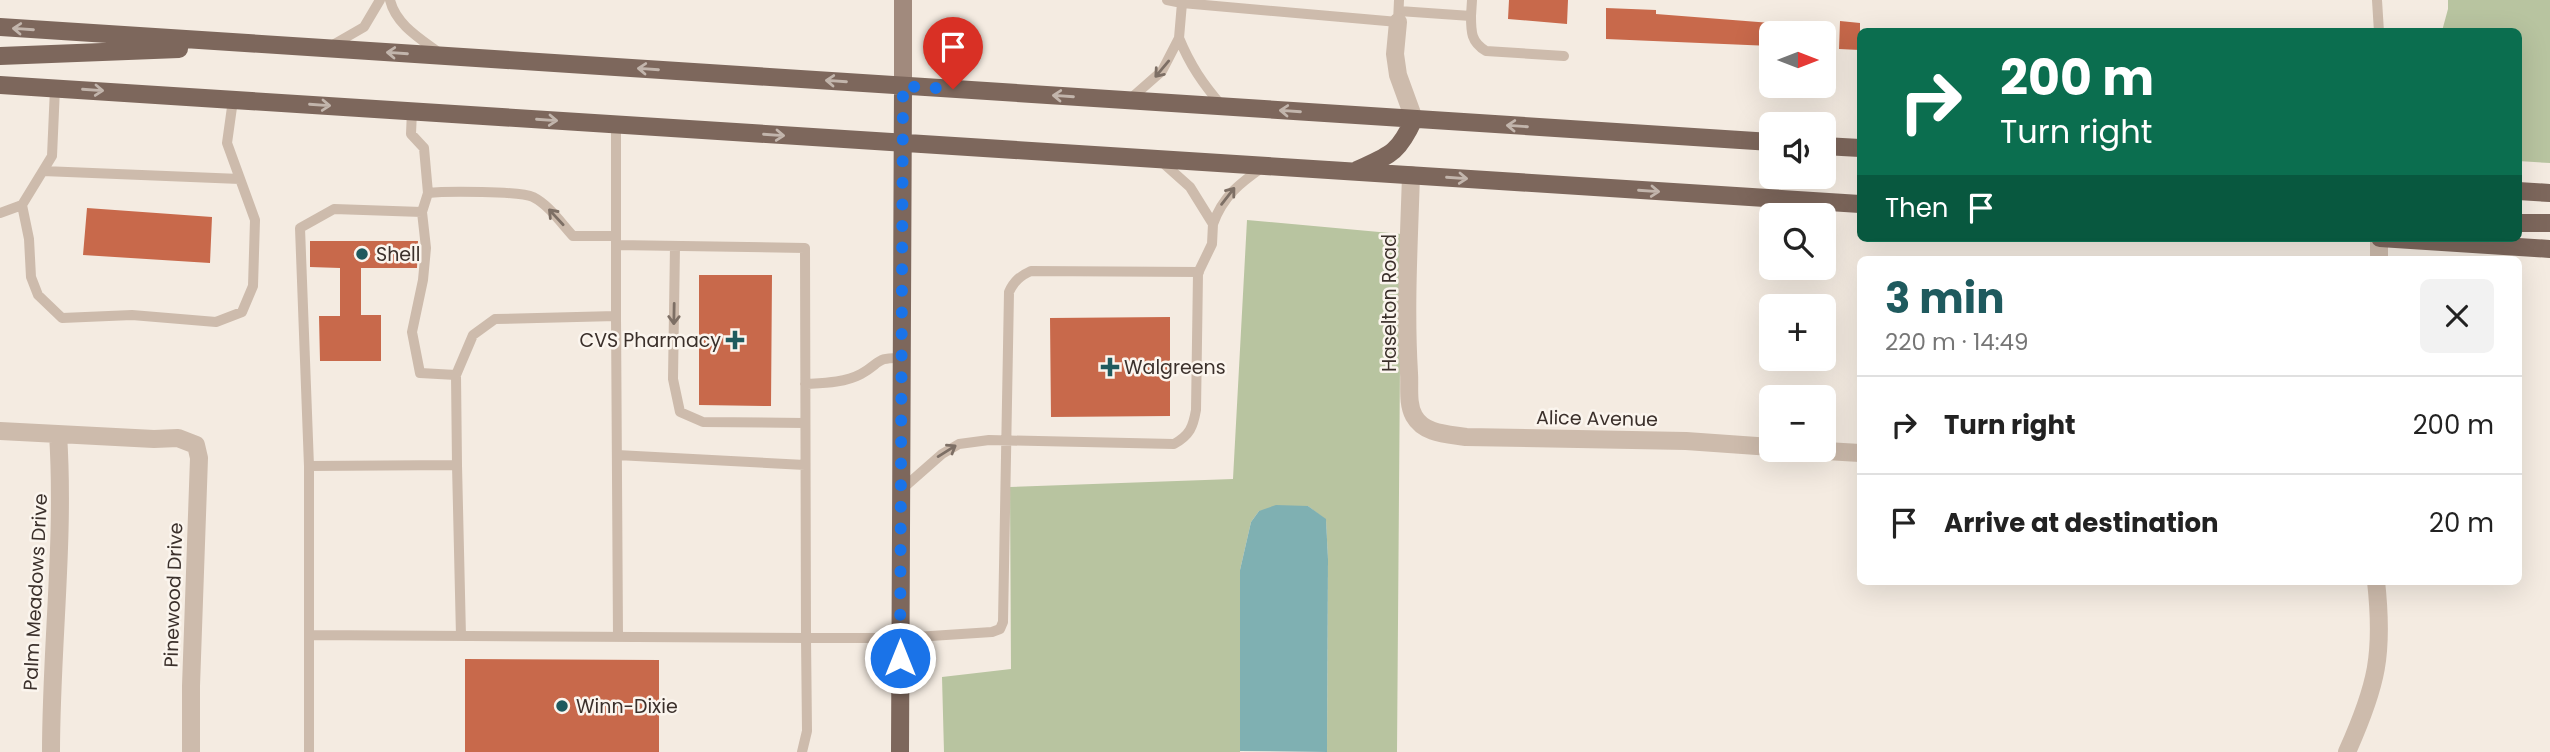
<!DOCTYPE html>
<meta charset="utf-8">
<style>
:root{--surface:#fff;--page:#f2f2f2;--text:#222;--muted:#767676;--line:#e0e0e0;--accent:#1f5a5e}
body{margin:0;font-family:Poppins,sans-serif;background:var(--page);color:var(--text);height:100vh;display:flex;flex-direction:column;font-size:26px;white-space:nowrap}
*{box-sizing:border-box;margin:0}
p{font-size:23px;color:var(--muted)}
.icon{flex:none;width:38px;height:38px;fill:none;stroke:currentColor;stroke-width:2;stroke-linecap:round;stroke-linejoin:round}
.map{position:relative;flex:1;overflow:hidden}
.panel{position:absolute;left:1857px;top:256px;width:665px;height:329px;display:flex;flex-direction:column;background:var(--surface);border-radius:10px;box-shadow:0 7px 28px #0002}
.panel>*{flex:none}
.top-card{position:absolute;left:1857px;top:28px;width:665px;height:214px;border-radius:10px;box-shadow:0 7px 28px #0002;background:#0b6e4f;color:#fff;overflow:hidden}
.needle{width:46px;rotate:90deg}
.buttons{position:absolute;left:1759px;top:21px;display:grid;gap:14px}
.buttons a{display:grid;place-items:center;width:77px;height:77px;border-radius:10px;background:var(--surface);box-shadow:0 7px 28px #0002;font-size:35px}
.pin{position:absolute;display:grid;place-items:center;width:60px;height:60px;color:#fff;margin:-72px -30px;border-radius:50% 50% 50% 0;rotate:-45deg;box-shadow:0 0 7px #0007}
.pin .icon{rotate:45deg}
.me{position:absolute;width:77px;margin:-38px;rotate:0deg;stroke-linejoin:round;filter:drop-shadow(0 0 5px #0008)}
.turn{display:flex;align-items:center;gap:24px;height:147px;padding:0 28px;font-size:32px}
.turn .icon{width:91px;height:91px;stroke-width:2.5}
.turn b{display:block;font-size:49px;line-height:60px}
.then{display:flex;align-items:center;height:66px;padding:0 28px;background:#0003;gap:14px;font-size:26px}
.round{display:grid;place-items:center;flex:none;width:74px;height:74px;border-radius:10px;background:var(--page)}
.head{display:flex;align-items:center;justify-content:space-between;height:119px;padding:0 28px}
h1{font-size:42px;font-weight:700;line-height:52px;color:var(--accent)}
ul{padding:0;list-style:none}
li{display:flex;align-items:center;gap:21px;height:98px;padding:0 28px;border-top:2px solid var(--line)}
li div{flex:1}
li b{display:block;font-size:26px}
li em{font-style:normal}
.map>svg:first-child{display:block}
.green{fill:#b8c4a0}
.water{fill:#7fb0b2}
.building{fill:#c8694b}
.lines{fill:none;stroke-linecap:round;stroke-linejoin:round}
.lane{stroke:#cdbbac;stroke-width:10}
.street{stroke:#cdbbac;stroke-width:18}
.secondary{stroke:#a18a7d;stroke-width:18}
.primary{stroke:#7d675c;stroke-width:18}
.oneway{stroke:#c2b5ac}
.oneway2{stroke:#7d6f65}
.route{stroke:#1a73e8;stroke-width:12;stroke-dasharray:0 21.6}
.poi-dot{fill:#1f5a5e;stroke:#fbf5ee;stroke-width:2.5}
.labels{text-anchor:middle;stroke-width:5;stroke-linejoin:round;paint-order:stroke}
.poi-label{font-size:19px;fill:#3b302b;stroke:#fbf5ee;text-anchor:start}
.street-label{font-size:19px;fill:#3b302b;stroke:#fbf5ee}
</style>
<div class="map">
<svg width="2550" height="752" viewBox="0 0 2550 752">
<rect width="100%" height="100%" fill="#f4ebe1"/>
<path class="green" d="M2448,0H2550V163L2518,161V32L2442,31L2448,9Z
M1247,220L1401,234L1397,752H1327L1328,559L1326,520L1308,506L1259,511L1251,522L1240,570V752H944L942,677L1011,669L1010,487L1233,479Z"/>
<path class="water" d="M1276,505L1308,506L1326,519L1328,559L1327,752L1240,751V570L1251,522L1259,511Z"/>
<path class="building" d="M1509,0H1568L1567,24L1508,19Z
M1606,8L1656,10V14L1771,23V46L1606,39Z
M1840,21L1860,23V50L1839,49Z
M87,208L212,217L210,263L83,255Z
M310,241H418L417,268H361V315H381V361H320L319,316H340V268L310,267Z
M699,275H772L771,406L699,405Z
M1170,317V416L1051,417L1050,318Z
M465,659L659,660V752H465Z"/>
<g class="lines">
<path class="lane" d="M390,0C396,25 421,39 441,54
M1167,0L1182,3L1183,0
M2377,0L2379,32
M1399,11L1471,16L1472,0
M1471,16C1471,32 1471,42 1486,51L1564,56
M1179,38L1182,3L1398,22L1399,0
M331,46L364,27L380,0
M55,88L52,156L22,205L29,239L31,277L38,295L62,318L132,315L216,322L242,312L253,286L255,220L227,143L233,100
M1129,100L1162,71L1179,38C1190,65 1203,84 1222,106
M616,124V245L805,248L806,638H900L992,632L1000,629L1003,622L1009,292C1014,281 1020,276 1031,271L1199,272
M1162,162L1190,187L1213,224C1223,196 1240,183 1263,167
M43,171L240,179
M428,193C445,191 520,191 533,197C549,205 561,223 573,236H616
M422,212L426,248L423,280L412,332L420,373L456,375
M0,213L22,205
M675,246L673,379L680,412L703,422L804,423
M616,316L618,637
M805,384C823,383 844,383 861,374C881,363 875,357 902,358
M617,455L805,465
M457,465L461,636
M309,466L300,228L334,209L422,212L428,193L424,148L411,134L412,111
M901,490L942,454L959,444L989,440L1174,444C1190,435 1193,427 1196,410L1198,273L1212,244L1213,224
M309,635L806,638L807,731L802,752
M309,752V466L457,465L456,375L473,335L495,319L616,316V245"/>
<path class="street" d="M1398,22L1395,54L1398,75L1414,119
M1411,175C1409,241 1405,308 1409,373C1410,387 1407,403 1414,416C1424,434 1447,434 1466,437L1686,441L1771,447
M2379,259V238
M0,431L154,439L178,438L196,445L199,458L191,686V752
M1809,450L1860,453
M51,752C51,646 65,540 58,434
M2347,752C2377,685 2384,654 2376,581"/>
<path class="secondary" d="M903,0V86"/>
<path class="primary" d="M0,27L1771,142
M0,56L179,49
M0,85L1860,204
M1824,146L1860,148
M1357,170C1390,155 1398,154 1414,119
M2518,191L2550,193
M2518,223H2550
M2380,238L2550,249
M900,752L903,86"/>
</g>
<defs><path id="oneway-shaft" d="M-6 0H5M1.5-3L5.5 0L1.5 3" fill="none" stroke-width="1.6" stroke-linecap="round" stroke-linejoin="round" transform="scale(1.75)"/></defs>
<g class="oneway">
<use href="#oneway-shaft" transform="translate(23 29) rotate(-176)"/>
<use href="#oneway-shaft" transform="translate(397 53) rotate(-176)"/>
<use href="#oneway-shaft" transform="translate(648 69) rotate(-176)"/>
<use href="#oneway-shaft" transform="translate(836 81) rotate(-176)"/>
<use href="#oneway-shaft" transform="translate(93 90) rotate(4)"/>
<use href="#oneway-shaft" transform="translate(1063 96) rotate(-176)"/>
<use href="#oneway-shaft" transform="translate(320 105) rotate(4)"/>
<use href="#oneway-shaft" transform="translate(1290 111) rotate(-176)"/>
<use href="#oneway-shaft" transform="translate(547 120) rotate(4)"/>
<use href="#oneway-shaft" transform="translate(1517 126) rotate(-176)"/>
<use href="#oneway-shaft" transform="translate(774 135) rotate(4)"/>
<use href="#oneway-shaft" transform="translate(1457 178) rotate(4)"/>
<use href="#oneway-shaft" transform="translate(1649 191) rotate(4)"/>
</g>
<g class="oneway2">
<use href="#oneway-shaft" transform="translate(1162 69) rotate(130)"/>
<use href="#oneway-shaft" transform="translate(1228 196) rotate(-52)"/>
<use href="#oneway-shaft" transform="translate(556 217) rotate(-133)"/>
<use href="#oneway-shaft" transform="translate(674 314) rotate(91)"/>
<use href="#oneway-shaft" transform="translate(947 451) rotate(-32)"/>
</g>
<g class="lines">
<path class="route" d="M900,658L903,86L953,89"/>
</g>
<g class="poi-dot">
<circle cx="362" cy="254" r="7"/>
<path d="M731.5 329.5h7v7h7v7h-7v7h-7v-7h-7v-7h7z"/>
<path d="M1106.5 356.5h7v7h7v7h-7v7h-7v-7h-7v-7h7z"/>
<circle cx="562" cy="706" r="7"/>
</g>
<g class="labels">
<g class="poi-label">
<text x="376" y="261">Shell</text>
<text x="721" y="347" text-anchor="end">CVS Pharmacy</text>
<text x="1124" y="374">Walgreens</text>
<text x="576" y="713">Winn-Dixie</text>
</g>
<g class="street-label">
<text transform="translate(1389 303) rotate(-90)" y="7">Haselton Road</text>
<text transform="translate(1597 418) rotate(1)" y="7">Alice Avenue</text>
<text transform="translate(35 592) rotate(-87)" y="7">Palm Meadows Drive</text>
<text transform="translate(173 595) rotate(-88)" y="7">Pinewood Drive</text>
</g>
</g>
</svg>
<div class="buttons">
<a><svg class="needle" viewBox="-14 -14 28 28"><path d="M0-13l5 13h-10z" fill="#e53935"/><path d="M0 13l5-13h-10z" fill="#767676"/></svg></a>
<a><svg class="icon" aria-label="sound" viewBox="0 0 24 24"><path d="M4 9h4l5-4v14l-5-4H4zM17 9q2 3 0 6"/></svg></a>
<a><svg class="icon" aria-label="search" viewBox="0 0 24 24"><circle cx="10" cy="10" r="6"/><path d="M15 15l6 6"/></svg></a>
<a>+</a>
<a>−</a>
</div>
<div class="pin" style="left:953px;top:89px;background:#d93025"><svg class="icon" aria-label="arrive" viewBox="0 0 24 24"><path d="M6 21V4h12l-3 4 3 4H6"/></svg></div>
<svg class="me" style="left:900px;top:658px" viewBox="-20 -20 40 40"><circle r="17" fill="#1a73e8" stroke="#fff" stroke-width="3"/><path d="M0-11L8 9 0 5-8 9z" fill="#fff"/></svg>
<div class="top-card">
<div class="turn"><svg class="icon" aria-label="right" viewBox="0 0 24 24"><path d="M7 20v-9h11M14 6l5 5-5 5"/></svg><div><b>200 m</b>Turn right</div></div>
<div class="then">Then<svg class="icon" aria-label="arrive" viewBox="0 0 24 24"><path d="M6 21V4h12l-3 4 3 4H6"/></svg></div>
</div>
<section class="panel">
<div class="head"><div><h1>3 min</h1><p>220 m · 14:49</p></div><a class="round"><svg class="icon" aria-label="close" viewBox="0 0 24 24"><path d="M6 6l12 12M18 6L6 18"/></svg></a></div>
<ul>
<li><svg class="icon" aria-label="right" viewBox="0 0 24 24"><path d="M7 20v-9h11M14 6l5 5-5 5"/></svg><div><b>Turn right</b></div><em>200 m</em></li>
<li><svg class="icon" aria-label="arrive" viewBox="0 0 24 24"><path d="M6 21V4h12l-3 4 3 4H6"/></svg><div><b>Arrive at destination</b></div><em>20 m</em></li>
</ul>
</section>
</div>
